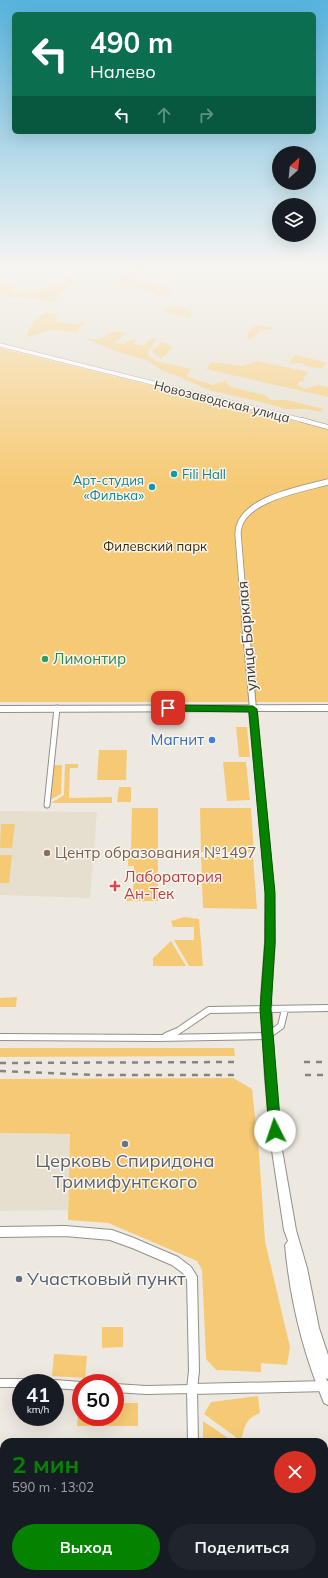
<!DOCTYPE html>
<html lang="ru">
<meta charset="utf-8">
<style>
:root{--surface:#171b24;--page:#20242c;--text:#f1f3f6;--muted:#9ea1a6;--accent:#058300}
body{margin:0;font-family:Mulish,sans-serif;background:var(--page);color:var(--text);height:100vh;display:flex;flex-direction:column;font-size:15px;white-space:nowrap}
*{box-sizing:border-box;margin:0}
p{font-size:13px;color:var(--muted)}
.icon{flex:none;width:22px;height:22px;fill:none;stroke:currentColor;stroke-width:2;stroke-linecap:round;stroke-linejoin:round}
.map{position:relative;flex:1;overflow:hidden}
.drawer{position:absolute;left:0px;top:1438px;width:328px;height:140px;display:flex;flex-direction:column;background:var(--surface);border-radius:12px 12px 0 0;box-shadow:0 4px 16px #0002}
.drawer>*{flex:none}
.guide{position:absolute;left:12px;top:12px;width:304px;height:122px;border-radius:6px;box-shadow:0 4px 16px #0002;background:#0b6e4f;color:#fff;overflow:hidden}
.needle{width:26px;rotate:27deg}
.tools{position:absolute;left:272px;top:146px;display:grid;gap:8px}
.tools a{display:grid;place-items:center;width:44px;height:44px;border-radius:50%;background:var(--surface);box-shadow:0 4px 16px #0002;font-size:20px}
.speed{position:absolute;left:12px;top:1374px;display:flex;gap:8px;font-size:20px;font-weight:700;text-align:center}
.speed>*{display:grid;place-content:center;width:52px;height:52px;border-radius:50%;background:var(--surface);box-shadow:0 4px 16px #0002;line-height:1}
.speed small{font-size:10px;font-weight:400}
.speed .limit{border:6px solid #d22;background:#fff;color:#111}
.pin{position:absolute;display:grid;place-items:center;width:34px;height:34px;color:#fff;margin:-17px;border-radius:8px;box-shadow:0 2px 6px #0006}
.me{position:absolute;width:44px;margin:-22px;rotate:356deg;stroke-linejoin:round;filter:drop-shadow(0 0 3px #0008)}
.turn{display:flex;align-items:center;gap:14px;height:84px;padding:0 12px;font-size:18px}
.turn .icon{width:52px;height:52px;stroke-width:2.5}
.turn b{display:block;font-size:28px;line-height:34px}
.lanes{display:flex;align-items:center;height:38px;padding:0 12px;background:#0003;justify-content:center;gap:20px;direction:ltr}
.lanes .off{opacity:.35}
.round{display:grid;place-items:center;flex:none;width:42px;height:42px;border-radius:21px;background:var(--page)}
.summary{display:flex;align-items:center;justify-content:space-between;height:68px;padding:0 12px}
h1{font-size:24px;font-weight:700;line-height:30px;color:var(--accent)}
.cta{display:flex;gap:8px;margin-top:auto;padding:8px 12px}
.cta a{flex:1;height:46px;border-radius:24px;background:var(--accent);color:#fff;font-size:16px;font-weight:700;line-height:46px;text-align:center}
.cta a+a{background:var(--page);color:var(--text)}
.map>svg:first-child{display:block}
.built{fill:#e6dfcf}
.green{fill:#f6ca75}
.lines{fill:none;stroke-linecap:round;stroke-linejoin:round}
.minor-far4-casing{stroke:#948f87;stroke-width:4.5}
.minor-far3-casing{stroke:#948f87;stroke-width:5.5}
.minor-far2-casing{stroke:#948f87;stroke-width:7}
.minor-far1-casing{stroke:#948f87;stroke-width:8}
.minor-casing{stroke:#948f87;stroke-width:10}
.tertiary-far2-casing{stroke:#948f87;stroke-width:7}
.tertiary-far1-casing{stroke:#948f87;stroke-width:8}
.tertiary-casing{stroke:#948f87;stroke-width:12}
.secondary-casing{stroke:#948f87;stroke-width:2}
.minor-far4{stroke:#fff;stroke-width:3.5}
.minor-far3{stroke:#fff;stroke-width:4}
.minor-far2{stroke:#fff;stroke-width:5}
.minor-far1{stroke:#fff;stroke-width:6}
.minor{stroke:#fff;stroke-width:8}
.tertiary-far2{stroke:#fff;stroke-width:5.5}
.tertiary-far1{stroke:#fff;stroke-width:6}
.tertiary{stroke:#fff;stroke-width:10}
.secondary{fill:#fff;fill-rule:evenodd}
.rail-far1{stroke:#87847e;stroke-width:1;stroke-dasharray:3 3;stroke-linecap:butt}
.rail{stroke:#87847e;stroke-width:2.5;stroke-dasharray:6 6;stroke-linecap:butt}
.secondary-bridge-casing{stroke:#948f87;stroke-width:12;stroke-linecap:butt}
.secondary-bridge{stroke:#fff;stroke-width:10}
.route{fill:#058300;stroke:#035500}
.culture-dot{fill:#0f9aa8;stroke:#fbf6ed;stroke-width:1.5}
.leisure-dot{fill:#2e9e5b;stroke:#fbf6ed;stroke-width:1.5}
.shop-dot{fill:#3f7fe0;stroke:#fbf6ed;stroke-width:1.5}
.education-dot{fill:#8d6e63;stroke:#fbf6ed;stroke-width:1.5}
.health-dot{fill:#e0444e;stroke:#fbf6ed;stroke-width:1.5}
.worship-dot{fill:#6b7280;stroke:#fbf6ed;stroke-width:1.5}
.service-dot{fill:#5c6f8a;stroke:#fbf6ed;stroke-width:1.5}
.labels{text-anchor:middle;stroke-width:3;stroke-linejoin:round;paint-order:stroke}
.far-street-label{font-size:13px;fill:#3b3936;stroke:#fbf6ed}
.far-culture-label{font-size:13px;fill:#0d838f;stroke:#fbf6ed;text-anchor:start}
.far-park-label{font-size:13px;fill:#3a2901;stroke:#fbf6ed}
.street-label{font-size:15px;fill:#3b3936;stroke:#fbf6ed}
.leisure-label{font-size:15px;fill:#27864d;stroke:#fbf6ed;text-anchor:start}
.shop-label{font-size:15px;fill:#366cbe;stroke:#fbf6ed;text-anchor:end}
.education-label{font-size:15px;fill:#785e54;stroke:#fbf6ed;text-anchor:start}
.health-label{font-size:15px;fill:#be3a42;stroke:#fbf6ed;text-anchor:start}
.near-worship-label{font-size:18px;fill:#5b616d;stroke:#fbf6ed}
.near-service-label{font-size:18px;fill:#4e5e75;stroke:#fbf6ed;text-anchor:start}
</style>
<div class="map">
<svg width="328" height="1578" viewBox="0 0 328 1578">
<rect width="100%" height="100%" fill="#eee9e0"/>
<path class="built" d="M0,264H328V425L327,426L0,344Z
M0,811L97,812L90,898L0,895Z
M0,1133L70,1134L68,1210L0,1211Z"/>
<path class="green" d="M75,264H80L71,285L53,302L34,298L5,297L0,294V283L13,287L12,291L15,292L65,285Z
M139,264H162C145,266 128,274 111,275V273Z
M175,264H210L199,266L189,272L177,268L168,270L153,268C142,273 146,283 127,276C132,266 164,265 175,264Z
M123,278L166,287L173,289L166,295L158,297L157,293L118,284Z
M172,307C179,309 189,309 193,315L190,318L164,312L166,309Z
M45,313L60,314L55,318V322L74,324L85,322L76,332L51,330L27,337L28,330L33,325V322Z
M257,324L274,328L271,330H261L254,338L247,340L249,331Z
M115,331L127,333L113,343L124,344C128,342 130,338 136,340L134,344L143,346L149,340L156,339L147,354L156,361L191,369L187,376L188,377L213,385L226,380L227,384L231,387L265,395L271,400H287L323,409L320,412L307,409H286L262,402L212,391L162,370L146,360L121,353L86,339H100Z
M161,342L171,345L172,349L161,359L152,352Z
M0,348L328,429V702H0Z
M294,355L325,362L326,364L322,368L310,367L300,363L289,364Z
M257,361L308,372L304,378V381L299,382L297,385L305,389L317,385L328,387V397L206,369L212,362L242,366Z
M236,727H247L250,757H239Z
M99,750H127L126,780H97Z
M223,762H246L250,800L227,801Z
M65,764H78V768H70L69,798L112,797V803H51L64,795Z
M52,765H62L61,794L50,800Z
M119,787H131V802H117Z
M132,808H158V851H131Z
M200,808H251L254,852H201Z
M1,824H15L12,848H0Z
M0,855H12L9,883H0Z
M128,857H158V901H126L127,897H133L134,866H128Z
M201,857H253L257,909L203,908Z
M184,917L199,919L203,966H189L174,940H194V927H173L171,921Z
M171,941L186,966H153V958Z
M17,997L16,1007H0V998Z
M0,1048H234L235,1056L0,1057Z
M233,1078L252,1089L259,1153L265,1241L290,1347L287,1365L261,1363V1372L216,1370L206,1359L202,1270L197,1261L108,1223L68,1220L70,1134L0,1133V1079Z
M102,1327H123V1347L102,1348Z
M54,1354L87,1356L85,1378L52,1376Z
M258,1396L260,1413C245,1419 245,1426 241,1441L204,1414L211,1402Z
M79,1402H81V1417H115V1403H138V1426H77Z
M203,1421L234,1442H203Z
M324,1473H328V1568L324,1535Z
M207,1574H243V1578H207Z"/>
<g class="lines">
<g class="minor-far4-casing">
<path id="minor-far4" d="M0,345L306,421"/>
</g>
<g class="minor-far3-casing">
<path id="minor-far3" d="M302,420L328,427"/>
</g>
<g class="minor-far2-casing">
<path id="minor-far2" d="M47,805L57,708"/>
</g>
<g class="minor-far1-casing">
<path id="minor-far1" d="M166,1036L178,1031L209,1010L328,1008
M0,1037L158,1038L267,1036L281,1026L285,1009"/>
</g>
<g class="minor-casing">
<path id="minor" d="M0,1383H27
M55,1384L81,1386
M115,1388L146,1390L192,1389"/>
</g>
<g class="tertiary-far2-casing">
<path id="tertiary-far2" d="M245,620L238,534C238,499 302,489 328,482"/>
</g>
<g class="tertiary-far1-casing">
<path id="tertiary-far1" d="M245,619L253,709"/>
</g>
<g class="tertiary-casing">
<path id="tertiary" d="M0,1232L65,1231L111,1235L133,1243L175,1261L187,1270L192,1278L194,1371L192,1389L193,1442
M192,1389L328,1386
M194,1574V1578"/>
</g>
<g class="secondary-casing">
<path id="secondary" d="M328,705V711H257L274,893L275,942L271,997L274,1059L273,1062L269,1064L265,1062L264,1059L261,997L265,942L266,893L249,711L0,712V706Z
M270,1073L274,1075L275,1078L281,1144L296,1230L307,1268L319,1328L328,1355V1379L326,1378L328,1383V1405L324,1403C303,1353 290,1300 285,1245L288,1241L284,1230L271,1144L265,1078L266,1075Z"/>
</g>
<use href="#minor-far4" class="minor-far4"/>
<use href="#minor-far3" class="minor-far3"/>
<use href="#minor-far2" class="minor-far2"/>
<use href="#minor-far1" class="minor-far1"/>
<use href="#minor" class="minor"/>
<use href="#tertiary-far2" class="tertiary-far2"/>
<use href="#tertiary-far1" class="tertiary-far1"/>
<use href="#tertiary" class="tertiary"/>
<use href="#secondary" class="secondary"/>
<path class="rail-far1" d="M321,264H328
M164,265L178,264
M120,278L142,268L166,264"/>
<path class="rail" d="M304,1062H328
M0,1063L236,1062
M0,1071L93,1075H236
M305,1075H328"/>
<g class="secondary-bridge-casing">
<path id="secondary-bridge" d="M269,1059L270,1078"/>
</g>
<use href="#secondary-bridge" class="secondary-bridge"/>
</g>
<linearGradient id="sky" x2="0" y2="1"><stop stop-color="#57b3dd"/><stop offset="0.55" stop-color="#f7f5f1"/><stop offset="1" stop-color="#f7f5f1" stop-opacity="0"/></linearGradient>
<rect width="328" height="484" fill="url(#sky)"/>
<path class="route" d="M168,705L253,706L257,709L275,893V942L271,1009L281,1131L279,1135L275,1137L270,1135L269,1131L260,1009L265,942V893L249,712L168,711L164,708Z"/>
<g class="culture-dot">
<circle cx="174" cy="474" r="4"/>
<circle cx="152" cy="487" r="4"/>
</g>
<circle class="leisure-dot" cx="45" cy="659" r="4"/>
<circle class="shop-dot" cx="212" cy="740" r="4"/>
<circle class="education-dot" cx="47" cy="853" r="4"/>
<path class="health-dot" d="M113 880h4v4h4v4h-4v4h-4v-4h-4v-4h4z"/>
<circle class="worship-dot" cx="125" cy="1144" r="4"/>
<circle class="service-dot" cx="19" cy="1279" r="4"/>
<g class="labels">
<g class="far-street-label">
<text transform="translate(222 401) rotate(14)" y="5">Новозаводская улица</text>
</g>
<g class="far-culture-label">
<text x="182" y="479">Fili Hall</text>
<text x="144" y="485" text-anchor="end">Арт-студия<tspan x="144" dy="15">«Филька»</tspan></text>
</g>
<g class="far-park-label">
<text x="155" y="551">Филевский парк</text>
</g>
<g class="street-label">
<text transform="translate(247 636) rotate(-95)" y="5">улица Барклая</text>
</g>
<g class="leisure-label">
<text x="53" y="664">Лимонтир</text>
</g>
<g class="shop-label">
<text x="204" y="745">Магнит</text>
</g>
<g class="education-label">
<text x="55" y="858">Центр образования №1497</text>
</g>
<g class="health-label">
<text x="124" y="882">Лаборатория<tspan x="124" dy="17">Ан-Тек</tspan></text>
</g>
<g class="near-worship-label">
<text x="125" y="1167">Церковь Спиридона<tspan x="125" dy="21">Тримифунтского</tspan></text>
</g>
<g class="near-service-label">
<text x="27" y="1285">Участковый пункт</text>
</g>
</g>
</svg>
<div class="tools">
<a><svg class="needle" viewBox="-14 -14 28 28"><path d="M0-13l5 13h-10z" fill="#e53935"/><path d="M0 13l5-13h-10z" fill="#9ea1a6"/></svg></a>
<a><svg class="icon" aria-label="layers" viewBox="0 0 24 24"><path d="M12 4l9 5-9 5-9-5zM3 14l9 5 9-5"/></svg></a>
</div>
<div class="speed"><div>41<small>km/h</small></div><div class="limit">50</div></div>
<div class="pin" style="left:168px;top:708px;background:#d93025"><svg class="icon" aria-label="arrive" viewBox="0 0 24 24"><path d="M6 21V4h12l-3 4 3 4H6"/></svg></div>
<svg class="me" style="left:275px;top:1131px" viewBox="-20 -20 40 40"><circle r="19" fill="#fff"/><path d="M0-13L10 11 0 6-10 11z" fill="#058300"/></svg>
<div class="guide">
<div class="turn"><svg class="icon" aria-label="left" viewBox="0 0 24 24"><path d="M17 20v-9H6M10 6l-5 5 5 5"/></svg><div><b>490 m</b>Налево</div></div>
<div class="lanes"><svg class="icon" aria-label="left" viewBox="0 0 24 24"><path d="M17 20v-9H6M10 6l-5 5 5 5"/></svg><svg class="icon off" aria-label="ahead" viewBox="0 0 24 24"><path d="M12 20V5M6 11l6-6 6 6"/></svg><svg class="icon off" aria-label="right" viewBox="0 0 24 24"><path d="M7 20v-9h11M14 6l5 5-5 5"/></svg></div>
</div>
<section class="drawer">
<div class="summary"><div><h1>2 мин</h1><p>590 m · 13:02</p></div><a class="round" style="background:#d93025;color:#fff"><svg class="icon" aria-label="close" viewBox="0 0 24 24"><path d="M6 6l12 12M18 6L6 18"/></svg></a></div>
<div class="cta"><a>Выход</a><a>Поделиться</a></div>
</section>
</div>
